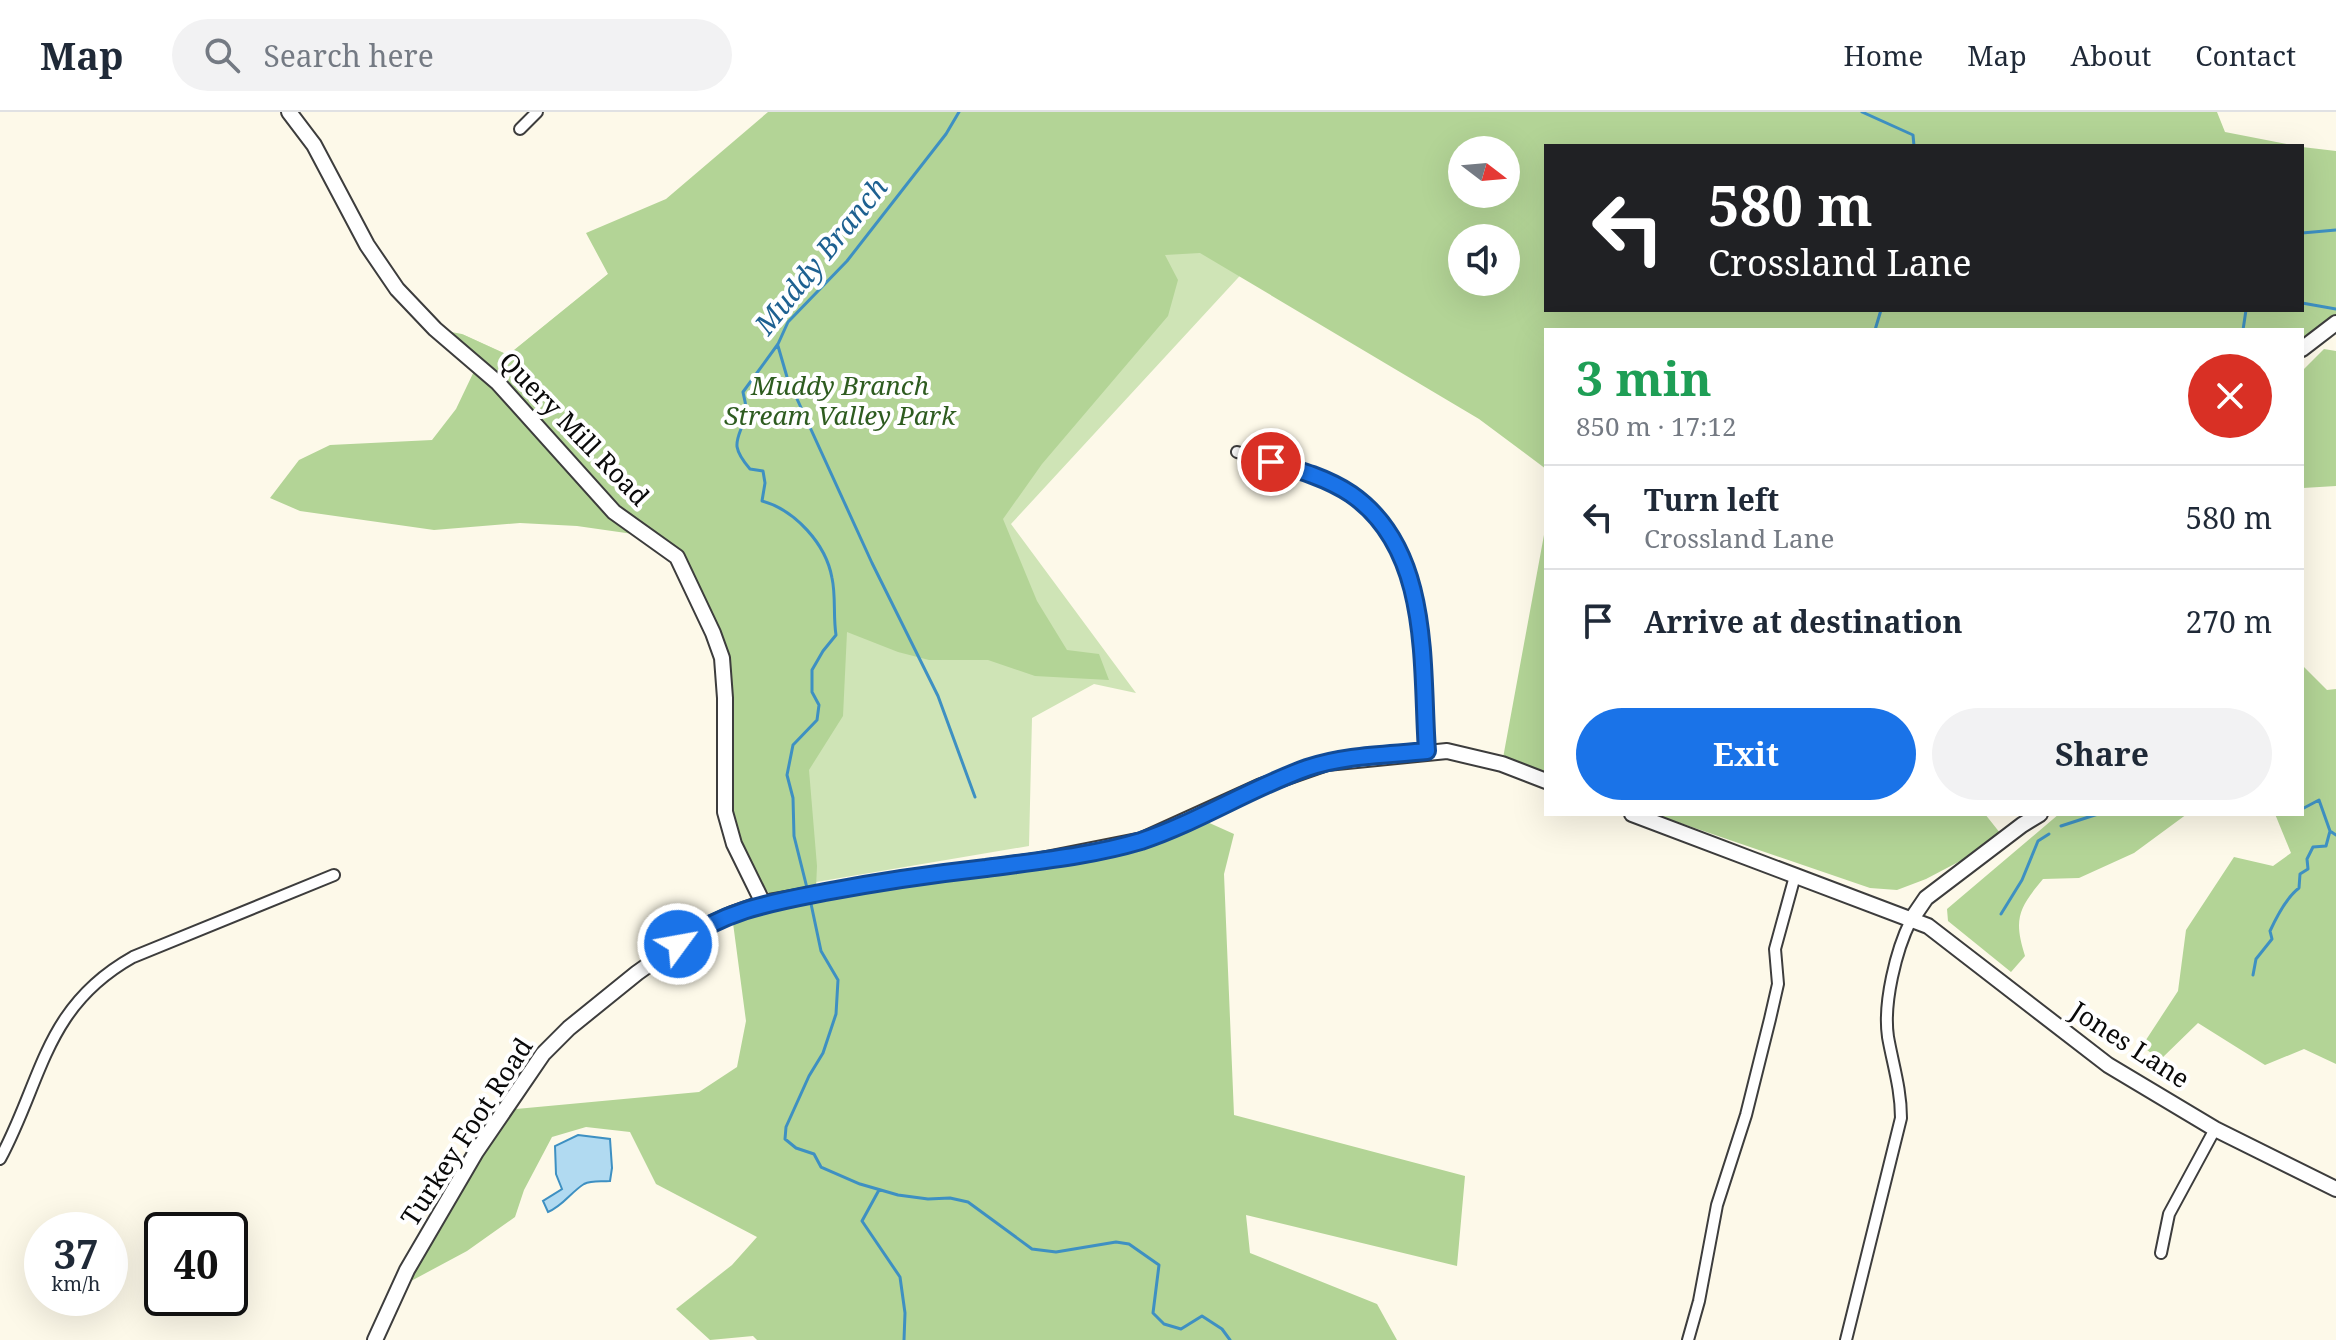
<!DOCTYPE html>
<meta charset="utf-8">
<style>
:root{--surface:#fff;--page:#f2f2f3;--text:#1f2937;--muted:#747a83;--line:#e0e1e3;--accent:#1a73e8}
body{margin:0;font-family:"Noto Serif",serif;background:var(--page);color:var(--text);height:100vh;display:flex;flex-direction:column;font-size:30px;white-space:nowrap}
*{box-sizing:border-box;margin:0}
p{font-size:26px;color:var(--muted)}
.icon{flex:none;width:44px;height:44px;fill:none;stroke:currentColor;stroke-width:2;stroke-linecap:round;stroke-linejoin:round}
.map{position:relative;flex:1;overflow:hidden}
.drawer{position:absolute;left:1544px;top:216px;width:760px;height:488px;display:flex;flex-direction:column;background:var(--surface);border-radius:0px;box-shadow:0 8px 32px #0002}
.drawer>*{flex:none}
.banner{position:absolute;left:1544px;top:32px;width:760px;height:168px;border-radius:0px;box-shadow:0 8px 32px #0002;background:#202124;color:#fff;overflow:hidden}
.needle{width:52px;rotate:106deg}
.controls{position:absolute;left:1448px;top:24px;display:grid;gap:16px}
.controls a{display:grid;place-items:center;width:72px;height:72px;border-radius:50%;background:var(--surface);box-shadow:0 8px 32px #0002;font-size:40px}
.speed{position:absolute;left:24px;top:1100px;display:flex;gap:16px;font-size:40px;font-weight:700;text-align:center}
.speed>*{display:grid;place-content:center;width:104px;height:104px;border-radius:50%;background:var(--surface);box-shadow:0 8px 32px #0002;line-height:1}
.speed small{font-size:20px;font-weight:400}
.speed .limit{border:4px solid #111;border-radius:12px;background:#fff;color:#111}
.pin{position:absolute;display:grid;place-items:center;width:68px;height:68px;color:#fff;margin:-34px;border:4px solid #fff;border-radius:50%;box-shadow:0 2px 8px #0007}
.me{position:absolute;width:88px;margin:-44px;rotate:58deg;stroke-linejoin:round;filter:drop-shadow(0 0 6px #0008)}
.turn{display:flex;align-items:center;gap:28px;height:168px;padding:0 32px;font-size:36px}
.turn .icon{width:104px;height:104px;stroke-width:2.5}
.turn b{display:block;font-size:56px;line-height:68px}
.round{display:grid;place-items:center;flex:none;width:84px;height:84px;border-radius:42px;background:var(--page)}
.headline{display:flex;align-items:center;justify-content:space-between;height:136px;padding:0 32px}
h1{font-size:48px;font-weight:700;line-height:60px;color:#1e9e55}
.cta{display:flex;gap:16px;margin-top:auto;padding:16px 32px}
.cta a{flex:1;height:92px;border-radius:48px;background:var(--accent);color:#fff;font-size:32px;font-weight:700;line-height:92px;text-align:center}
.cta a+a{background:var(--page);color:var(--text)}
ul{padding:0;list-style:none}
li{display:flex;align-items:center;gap:24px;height:104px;padding:0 32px;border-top:2px solid var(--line)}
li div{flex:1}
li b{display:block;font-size:30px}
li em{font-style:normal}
header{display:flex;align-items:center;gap:48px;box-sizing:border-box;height:112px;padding:0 40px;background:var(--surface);border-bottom:2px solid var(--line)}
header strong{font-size:38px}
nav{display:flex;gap:44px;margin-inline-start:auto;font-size:28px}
.search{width:560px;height:72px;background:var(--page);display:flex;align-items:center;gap:20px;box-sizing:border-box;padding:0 28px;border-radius:44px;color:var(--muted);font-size:30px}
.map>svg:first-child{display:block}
.green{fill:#cfe4b6}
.forest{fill:#b3d496;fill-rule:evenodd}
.water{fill:#b1daf1;stroke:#3e90c2;stroke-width:2}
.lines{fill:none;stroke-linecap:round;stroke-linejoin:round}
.stream{stroke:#3e90c2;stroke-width:3}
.minor-casing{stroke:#3d3d3d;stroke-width:14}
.tertiary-casing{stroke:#3d3d3d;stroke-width:18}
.minor{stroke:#fff;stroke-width:10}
.tertiary{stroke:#fff;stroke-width:14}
.route-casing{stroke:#114b97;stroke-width:20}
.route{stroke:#1a73e8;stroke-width:14}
.labels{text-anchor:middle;stroke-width:8;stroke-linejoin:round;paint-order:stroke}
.park-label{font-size:26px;font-style:italic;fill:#2e5c20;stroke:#fff}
.street-label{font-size:26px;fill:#0a0a0a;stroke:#fff}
.water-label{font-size:28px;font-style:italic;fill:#1e6191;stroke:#fff}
</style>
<header>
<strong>Map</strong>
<div class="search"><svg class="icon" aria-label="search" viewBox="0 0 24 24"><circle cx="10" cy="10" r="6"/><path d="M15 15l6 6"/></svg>Search here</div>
<nav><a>Home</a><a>Map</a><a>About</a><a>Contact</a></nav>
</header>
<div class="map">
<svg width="2336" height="1228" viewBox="0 0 2336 1228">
<rect width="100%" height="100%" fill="#fdf9e9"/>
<path class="green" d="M1391,0L1011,412L1136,581L1094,572L1032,606L1029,734L787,775L732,510L462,222L508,243L608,162Z"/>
<path class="forest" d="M768,0H2217L2225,20L2297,34H1546V198H2302V35L2336,39V211L2302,237V218H1546V357L1479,307L1200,141L1165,143L1178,168L1168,204L1042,352L1003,407L1037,489L1067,538L1099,542L1109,568L1035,564L988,548H929L898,540L847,520L843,604L809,658L817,754L816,776L771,783L761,773L740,730L732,699L727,668L725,543L661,426L577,414L520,411L434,418L300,399L270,386L299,348L330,333L432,328L456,297L477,253L435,217L462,222L508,243L608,162L586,121L666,87ZM1462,38H1506V82H1462ZM1462,126H1506V170H1462Z
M2324,237L2336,239V374L2303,376L2302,259Z
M1546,412V662L1503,646Z
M2302,553L2327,578L2336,577V952L2304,937L2265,953L2198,911L2160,948L2142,934L2178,879L2186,818L2234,745L2273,754L2291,741L2275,702H2302Z
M1654,702H1985L2004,726L1926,767L1897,778L1870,776Z
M2059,702H2187L2134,741L2079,766L2043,767C2019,796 2013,806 2025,844L2011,860L1948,809L1947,797Z
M1205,709L1234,722L1224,762L1234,1003L1465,1064L1457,1154L1246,1103L1250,1141L1377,1192L1397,1228H757L753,1224L710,1228L676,1197L732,1153L757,1125L656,1072L630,1020L586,1015L552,1025L524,1078L515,1105L467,1139L398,1176L505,998L699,980L737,955L746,909L733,811L766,800L891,776L1118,742L1162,729Z"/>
<path class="water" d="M578,1023L610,1027L612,1056L610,1069C601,1070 592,1068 584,1072C571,1080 563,1094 548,1100L543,1089L562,1077L556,1062L555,1034Z"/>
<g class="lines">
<path class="stream" d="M1862,0L1913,23L1914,34
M2302,121L2336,118
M2302,191L2336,197
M1875,218L1881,198
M2243,218L2246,198
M778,234L787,265L872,451L938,584L975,685
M2302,697L2319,688L2330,719L2336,723
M2061,714L2098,702
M808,780L794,724L793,686L787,663L793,633L817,608L819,593L812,580V558L823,539L836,523C833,504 836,484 832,466C826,432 795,398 762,389L765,371L763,359L750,357C727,330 740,328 746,301C747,295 744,286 743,280L778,232L788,210L847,149L946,22L959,0
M810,787L821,839L838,868L836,902L823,941L809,964L786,1015L785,1027L796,1036L814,1042L821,1055L860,1072L898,1083L928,1087L950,1086L968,1090L1032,1137L1056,1140L1116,1130L1129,1132L1159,1153L1153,1201L1164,1212L1181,1217L1202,1204L1222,1217L1230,1228
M2001,802L2022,768L2038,729L2049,722
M2253,863L2256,847L2272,827L2270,819C2277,804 2287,785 2299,776L2300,762L2308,757L2307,747L2313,735L2326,734L2330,719
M879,1078L862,1109L900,1165L905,1201L904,1228"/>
<g class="minor-casing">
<path id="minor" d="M520,17L537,0
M1237,340C1268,349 1301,355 1330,370C1432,424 1420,541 1427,639
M0,1047C43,967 44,895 133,845L334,763
M2161,1141L2169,1102L2215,1017
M1688,1228L1699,1189L1717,1093L1746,1003L1770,907L1778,872L1775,837L1795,764
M1846,1228L1901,1006C1901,977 1893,953 1888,925C1883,891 1896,838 1911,808"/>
</g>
<g class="tertiary-casing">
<path id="tertiary" d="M289,0L314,33L367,133L397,177L435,217L498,271L614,400L677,445L713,521L722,546L725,586V700L734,732L763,791
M2302,237L2336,211
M1632,702L1928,814L2108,953L2215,1017L2336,1077
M1911,808L1926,786L2022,713L2040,702
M375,1228L407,1158L476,1040L543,942L569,916L637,861L699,817L732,802L763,791L899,767L1036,749L1142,728L1261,674L1327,651L1447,639L1502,652L1546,669"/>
</g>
<use href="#minor" class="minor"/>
<use href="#tertiary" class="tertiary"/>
</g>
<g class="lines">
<g class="route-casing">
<path id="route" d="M678,832C726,798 769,791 825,780C878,770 932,762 986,756C1037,749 1091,744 1141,729C1196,711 1251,676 1307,656C1345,643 1387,643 1427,639C1421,553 1432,438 1351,382C1327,366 1299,358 1271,350"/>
</g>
<use href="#route" class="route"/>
</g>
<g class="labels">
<g class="park-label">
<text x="840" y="283">Muddy Branch<tspan x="840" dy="30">Stream Valley Park</tspan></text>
</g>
<g class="street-label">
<text transform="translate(574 317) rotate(46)" y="9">Query Mill Road</text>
<text transform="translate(2130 933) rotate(33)" y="9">Jones Lane</text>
<text transform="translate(467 1020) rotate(-57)" y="9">Turkey Foot Road</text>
</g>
<g class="water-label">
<text transform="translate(821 144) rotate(-51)" y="10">Muddy Branch</text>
</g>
</g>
</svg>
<div class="controls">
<a><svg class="needle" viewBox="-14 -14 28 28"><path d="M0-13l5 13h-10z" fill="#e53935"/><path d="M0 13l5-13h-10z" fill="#747a83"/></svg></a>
<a><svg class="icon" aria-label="sound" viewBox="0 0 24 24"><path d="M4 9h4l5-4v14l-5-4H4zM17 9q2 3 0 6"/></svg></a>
</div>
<div class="speed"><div>37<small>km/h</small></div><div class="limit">40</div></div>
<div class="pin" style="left:1271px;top:350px;background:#d93025"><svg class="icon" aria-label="arrive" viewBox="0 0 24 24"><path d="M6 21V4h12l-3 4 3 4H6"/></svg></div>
<svg class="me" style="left:678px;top:832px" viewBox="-20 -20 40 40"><circle r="17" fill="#1a73e8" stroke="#fff" stroke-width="3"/><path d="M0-11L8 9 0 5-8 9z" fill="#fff"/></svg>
<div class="banner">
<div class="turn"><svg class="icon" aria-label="left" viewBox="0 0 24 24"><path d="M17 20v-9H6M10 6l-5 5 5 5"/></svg><div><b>580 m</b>Crossland Lane</div></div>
</div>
<section class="drawer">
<div class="headline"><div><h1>3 min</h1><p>850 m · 17:12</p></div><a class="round" style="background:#d93025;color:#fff"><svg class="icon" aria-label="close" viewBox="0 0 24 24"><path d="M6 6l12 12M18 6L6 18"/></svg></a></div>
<ul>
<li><svg class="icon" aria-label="left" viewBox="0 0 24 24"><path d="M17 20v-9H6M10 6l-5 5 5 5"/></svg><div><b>Turn left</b><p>Crossland Lane</p></div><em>580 m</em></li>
<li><svg class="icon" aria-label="arrive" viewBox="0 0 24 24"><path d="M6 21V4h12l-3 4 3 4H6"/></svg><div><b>Arrive at destination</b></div><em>270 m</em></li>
</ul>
<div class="cta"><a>Exit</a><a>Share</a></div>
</section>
</div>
